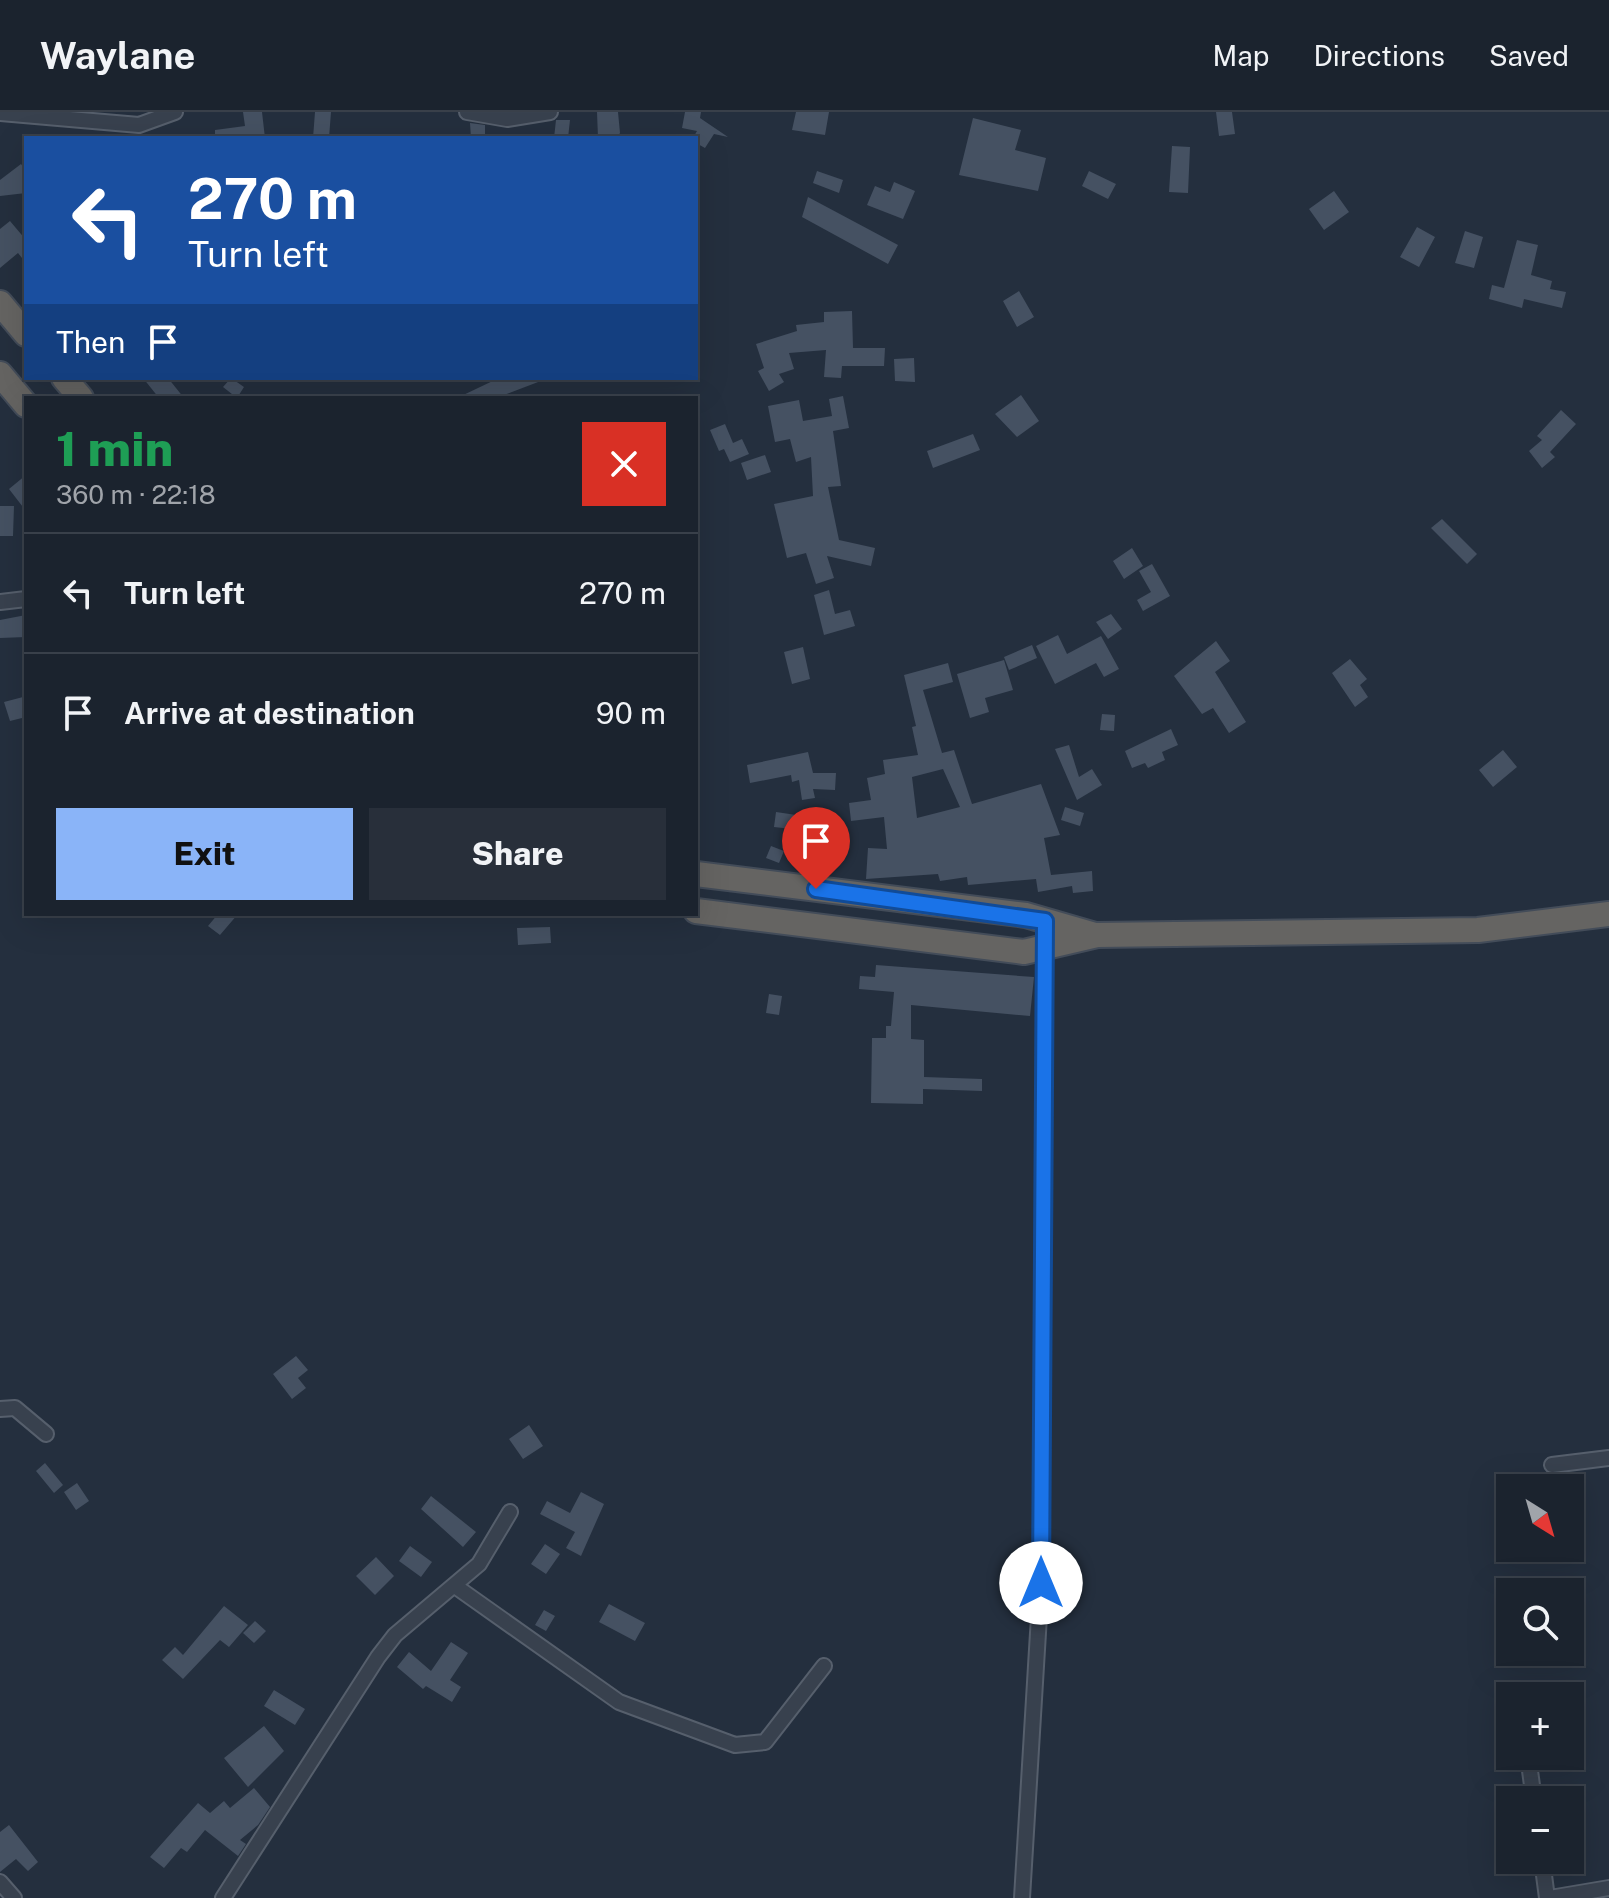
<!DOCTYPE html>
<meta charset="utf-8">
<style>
:root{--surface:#1b232e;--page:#282f3a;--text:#f1f3f6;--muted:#a0a4aa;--line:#39404a;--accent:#8ab4f8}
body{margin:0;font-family:"Public Sans",sans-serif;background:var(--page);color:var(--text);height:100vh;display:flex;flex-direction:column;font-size:30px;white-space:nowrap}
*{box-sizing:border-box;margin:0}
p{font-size:26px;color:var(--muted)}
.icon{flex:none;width:44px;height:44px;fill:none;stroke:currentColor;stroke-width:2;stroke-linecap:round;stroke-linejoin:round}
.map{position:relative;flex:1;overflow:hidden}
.details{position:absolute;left:24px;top:284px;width:674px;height:520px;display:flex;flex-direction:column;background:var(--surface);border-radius:0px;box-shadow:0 8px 32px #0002,0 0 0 2px var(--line)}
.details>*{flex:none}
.hud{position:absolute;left:24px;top:24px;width:674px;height:244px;border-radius:0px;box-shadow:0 8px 32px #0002,0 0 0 2px var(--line);background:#1a4fa0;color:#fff;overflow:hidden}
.needle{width:52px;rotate:143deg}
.controls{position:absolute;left:1496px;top:1362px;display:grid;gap:16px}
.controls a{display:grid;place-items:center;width:88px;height:88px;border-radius:0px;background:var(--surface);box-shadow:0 8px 32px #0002,0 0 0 2px var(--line);font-size:40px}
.pin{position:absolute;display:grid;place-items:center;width:68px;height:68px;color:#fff;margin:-82px -34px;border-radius:50% 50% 50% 0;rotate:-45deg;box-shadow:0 0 8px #0007}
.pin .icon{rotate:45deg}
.me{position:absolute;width:88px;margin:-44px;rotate:0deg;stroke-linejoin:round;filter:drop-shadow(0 0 6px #0008)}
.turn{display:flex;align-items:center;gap:28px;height:168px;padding:0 32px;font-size:36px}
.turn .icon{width:104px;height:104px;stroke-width:2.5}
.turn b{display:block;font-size:56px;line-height:68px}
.then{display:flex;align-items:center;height:76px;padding:0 32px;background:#0003;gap:16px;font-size:30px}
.round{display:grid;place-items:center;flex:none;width:84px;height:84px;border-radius:0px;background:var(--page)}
.summary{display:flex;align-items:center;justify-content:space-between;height:136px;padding:0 32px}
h1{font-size:48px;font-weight:800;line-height:60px;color:#1e9e55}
.cta{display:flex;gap:16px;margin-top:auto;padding:16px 32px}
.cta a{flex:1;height:92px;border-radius:0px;background:var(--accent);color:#111;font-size:32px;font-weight:800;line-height:92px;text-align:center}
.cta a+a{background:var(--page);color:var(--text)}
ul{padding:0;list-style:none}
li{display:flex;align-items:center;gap:24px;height:120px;padding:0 32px;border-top:2px solid var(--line)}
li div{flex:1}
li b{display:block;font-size:30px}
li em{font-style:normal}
header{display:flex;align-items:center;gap:48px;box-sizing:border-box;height:112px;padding:0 40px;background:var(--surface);border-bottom:2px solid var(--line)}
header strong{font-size:38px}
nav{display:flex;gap:44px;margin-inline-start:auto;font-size:28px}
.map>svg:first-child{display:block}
.building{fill:#455162;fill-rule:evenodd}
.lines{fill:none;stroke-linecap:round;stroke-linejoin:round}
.minor-casing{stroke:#565f6c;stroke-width:18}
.trunk-casing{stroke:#434c59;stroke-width:28}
.minor{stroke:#38414e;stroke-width:14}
.trunk{stroke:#656462;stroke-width:24}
.route-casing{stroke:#114b97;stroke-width:20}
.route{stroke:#1a73e8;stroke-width:14}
</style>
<header>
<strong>Waylane</strong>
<nav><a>Map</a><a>Directions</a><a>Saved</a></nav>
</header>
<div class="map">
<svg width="1609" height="1786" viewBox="0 0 1609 1786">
<rect width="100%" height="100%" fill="#242f3e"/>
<path class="building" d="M243,0H262L265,26H215V18L245,14Z
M315,0H331L329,26H313Z
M597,0H618L620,21L617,26H598Z
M685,0H701L700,6L728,25L714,22L705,36L696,31V26H693L697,19L682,16Z
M796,0H829L825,23L792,18Z
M1216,0H1232L1235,22L1219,24Z
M973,6L1021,18L1015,38L1046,46L1038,79L959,63Z
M556,8H570L568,26H554Z
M470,11L485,13V26H471Z
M1172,34L1190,35L1188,81L1169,80Z
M21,52L26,59V81L0,84V68Z
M817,59L843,68L839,81L813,71Z
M1089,59L1116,72L1108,87L1082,74Z
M894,70L915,79L903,107L867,93L875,74L890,80Z
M1334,79L1349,100L1324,118L1309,97Z
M808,85L898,133L888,152L802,105Z
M10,109L26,128V151L18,141L0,156V117Z
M1417,115L1435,125L1419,155L1400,145Z
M1465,119L1483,125L1474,156L1455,151Z
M1517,128L1538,133L1531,163L1552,169L1550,177L1566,180L1562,196L1524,187L1522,196L1489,187L1492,173L1504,176Z
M1019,179L1034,205L1017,215L1003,189Z
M852,199L853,236H885L884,254H842L841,266L824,265L826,238L789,241L794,257L779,262L784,270L769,279L758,259L764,256L756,232L797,219L796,213L824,210V200Z
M914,246L915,270L895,269L894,247Z
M143,266H168L184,286H159Z
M231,266L244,275L237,286L223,275Z
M499,266H546V267L496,286H457Z
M1021,283L1039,309L1017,325L995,302Z
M843,284L849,316L833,319L841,374L828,375L839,428L875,436L871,454L827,444L834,466L816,472L806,441L787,446L774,392L813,384L811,345L796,350L790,327L775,330L768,294L799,288L803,309L832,304L829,287Z
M1561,298L1576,312L1550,340L1555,345L1542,356L1529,339L1542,328L1537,324Z
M725,312L733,331L742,327L749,342L730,350L724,337L719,339L710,318Z
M973,322L980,338L933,356L927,339Z
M765,343L771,360L747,368L741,351Z
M26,363V399L9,377Z
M0,394H14L13,424H0Z
M1442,407L1477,442L1467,452L1431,416Z
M1132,436L1143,454L1124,467L1113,449Z
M1152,452L1170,484L1143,499L1137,488L1151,480L1139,459Z
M829,478L835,502L850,498L855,514L824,523L814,483Z
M1111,502L1122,517L1108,527L1096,510Z
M26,503V525L0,526V508Z
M1058,523L1067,542L1101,524L1119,557L1104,565L1096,551L1055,572L1036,534Z
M1216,529L1230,549L1215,560L1246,610L1229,621L1213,596L1202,602L1174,564Z
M1032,533L1037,546L1009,558L1004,545Z
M803,535L810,567L792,572L784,540Z
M1350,547L1367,567L1360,573L1368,585L1355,595L1332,561Z
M1004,548L1013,578L985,586L989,600L970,606L957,562Z
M948,551L953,570L923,578L942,641L954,638L972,692L1041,672L1060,723L1044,726L1051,763L1092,759L1093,779L1073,781L1072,774L1038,780L1036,767L968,773L967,765L940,769L938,762L866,767L868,736L887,737L884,705L851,709L849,691L871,688L867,666L885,662L883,648L918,643L912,615L916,614L904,563ZM943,657L960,695L917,706L912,665Z
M23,585L26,605L10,609L4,590Z
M1102,602L1115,603L1114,619L1100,618Z
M1171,617L1178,633L1162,640L1165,648L1148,656L1145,651L1132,656L1125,639Z
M1069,633L1079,665L1092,657L1102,673L1077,688L1055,637Z
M1503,638L1517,655L1493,675L1479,658Z
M808,640L813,661H836L835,678L813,677L815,686L802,688L799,668L792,670L791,663L750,671L747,653Z
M1065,695L1084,701L1080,714L1061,708Z
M776,700L803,704L801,718L774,715Z
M771,734L784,739L779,751L766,746Z
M218,802H238L220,823L208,814Z
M550,815L551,831L518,833L517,816Z
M876,853L1034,865L1030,904L911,893V927L924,928V965L982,967V979L923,977V992L871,991L872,926H886V914H891L894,880L859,877L860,864L875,865Z
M769,882L782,884L779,903L766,901Z
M296,1244L308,1258L298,1266L306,1276L292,1287L273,1262Z
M529,1313L543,1334L523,1347L509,1327Z
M45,1351L63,1373L54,1381L36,1359Z
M77,1371L89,1389L76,1398L64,1380Z
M581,1380L604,1392L581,1444L566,1436L575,1420L540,1402L547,1389L570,1401Z
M431,1384L476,1420L463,1435L421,1397Z
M545,1432L560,1442L546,1462L531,1452Z
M410,1434L432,1450L421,1465L399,1449Z
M376,1445L394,1464L375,1483L356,1464Z
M609,1492L645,1511L635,1529L599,1510Z
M224,1494L248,1513L229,1535L220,1528L183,1567L162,1548L175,1535L183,1543Z
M544,1498L555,1504L546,1519L535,1513Z
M255,1509L266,1519L254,1531L243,1521Z
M451,1530L468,1541L450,1568L461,1575L452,1590L426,1574L423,1577L397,1555L409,1540L431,1559Z
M274,1578L305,1597L295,1613L264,1594Z
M264,1614L284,1639L248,1675L224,1646Z
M254,1676L270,1695L258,1713L240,1728L246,1732L238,1744L205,1718L187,1740L181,1736L164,1756L150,1745L198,1691L210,1701L224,1689L230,1696Z
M9,1713L38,1750L28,1759L16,1747L0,1760V1720Z"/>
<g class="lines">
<g class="minor-casing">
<path id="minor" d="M467,0L507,7L550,0
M0,1L139,13L175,0
M0,490L26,487
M0,1297L15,1296L46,1322
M1552,1353L1609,1346
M455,1474L619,1590L735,1633L765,1630L824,1554
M1519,1580L1520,1584
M1528,1644L1534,1688
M1542,1748L1547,1786
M0,1770L14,1786
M223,1786L378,1545L395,1523L479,1452L510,1400
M1022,1786L1041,1471L1045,829
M1550,1786L1609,1776"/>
</g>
<g class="trunk-casing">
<path id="trunk" d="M0,191L26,222
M0,262L26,293
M64,266L81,286
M696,762L1026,803L1095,823
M696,799L1024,840L1097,823L1478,818L1609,802"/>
</g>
<use href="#minor" class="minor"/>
<use href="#trunk" class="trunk"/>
</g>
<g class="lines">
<g class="route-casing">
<path id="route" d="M816,777L1045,809L1041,1471"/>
</g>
<use href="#route" class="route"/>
</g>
</svg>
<div class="controls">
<a><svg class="needle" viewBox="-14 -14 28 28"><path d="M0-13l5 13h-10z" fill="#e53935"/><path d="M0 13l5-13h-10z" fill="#a0a4aa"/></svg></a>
<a><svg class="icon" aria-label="search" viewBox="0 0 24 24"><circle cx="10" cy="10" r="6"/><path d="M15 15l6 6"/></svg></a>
<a>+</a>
<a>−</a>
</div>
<div class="pin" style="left:816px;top:777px;background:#d93025"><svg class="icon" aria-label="arrive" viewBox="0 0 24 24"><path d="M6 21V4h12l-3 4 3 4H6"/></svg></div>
<svg class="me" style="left:1041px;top:1471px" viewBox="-20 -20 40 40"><circle r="19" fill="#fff"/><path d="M0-13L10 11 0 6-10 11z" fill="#1a73e8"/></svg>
<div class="hud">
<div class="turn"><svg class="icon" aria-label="left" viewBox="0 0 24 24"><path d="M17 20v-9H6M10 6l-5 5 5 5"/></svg><div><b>270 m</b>Turn left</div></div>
<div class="then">Then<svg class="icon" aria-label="arrive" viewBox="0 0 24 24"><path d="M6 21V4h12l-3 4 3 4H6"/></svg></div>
</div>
<section class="details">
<div class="summary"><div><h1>1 min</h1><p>360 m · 22:18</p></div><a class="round" style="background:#d93025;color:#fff"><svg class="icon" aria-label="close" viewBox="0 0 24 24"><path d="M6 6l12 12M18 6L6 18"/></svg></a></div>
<ul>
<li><svg class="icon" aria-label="left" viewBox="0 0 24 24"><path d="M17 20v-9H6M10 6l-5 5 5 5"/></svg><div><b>Turn left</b></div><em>270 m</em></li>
<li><svg class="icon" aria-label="arrive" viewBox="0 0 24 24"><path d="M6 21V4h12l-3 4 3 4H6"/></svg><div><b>Arrive at destination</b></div><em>90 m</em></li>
</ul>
<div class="cta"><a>Exit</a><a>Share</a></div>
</section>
</div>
